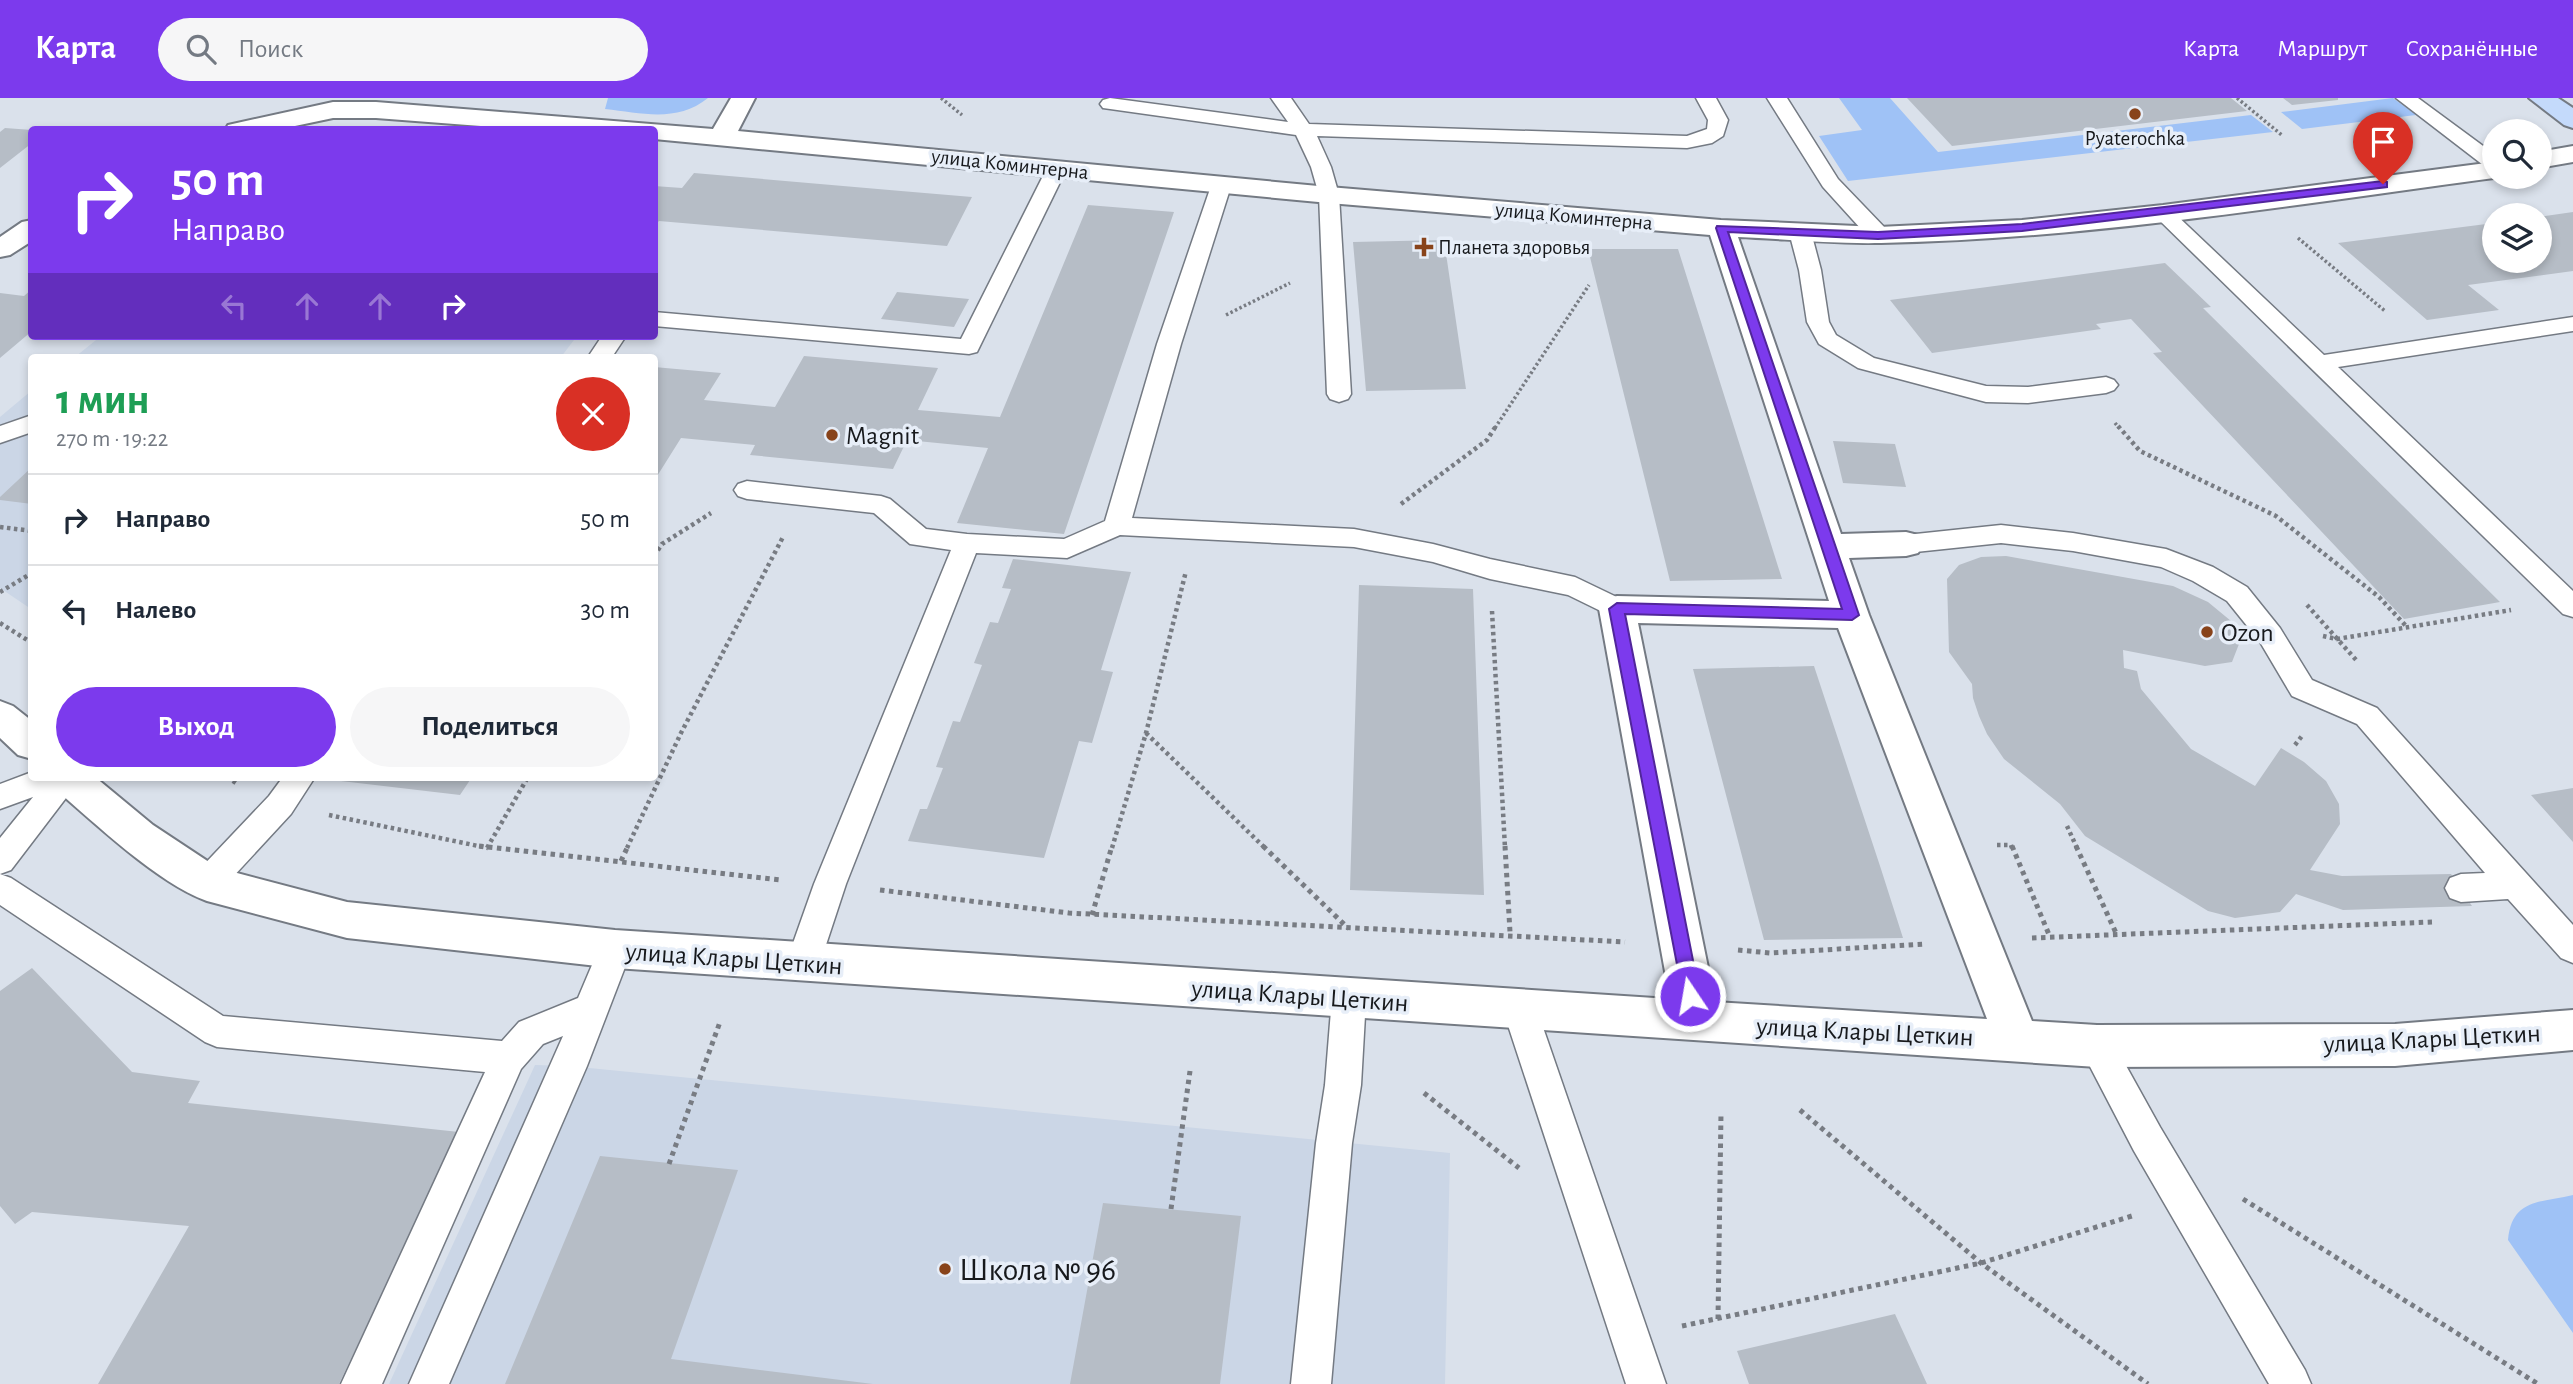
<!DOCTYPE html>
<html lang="ru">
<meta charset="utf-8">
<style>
:root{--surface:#fff;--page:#f6f6f7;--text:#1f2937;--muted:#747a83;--line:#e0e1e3;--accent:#7c3aed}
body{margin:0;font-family:"Alegreya Sans",sans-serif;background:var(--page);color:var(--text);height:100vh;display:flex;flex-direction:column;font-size:26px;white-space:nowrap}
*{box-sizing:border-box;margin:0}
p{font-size:23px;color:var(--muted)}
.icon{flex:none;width:38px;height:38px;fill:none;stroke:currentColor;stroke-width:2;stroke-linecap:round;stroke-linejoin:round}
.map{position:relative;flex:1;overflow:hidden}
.details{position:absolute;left:28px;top:256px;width:630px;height:427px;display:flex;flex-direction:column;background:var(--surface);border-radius:7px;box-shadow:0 4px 10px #0003}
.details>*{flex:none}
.guide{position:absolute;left:28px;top:28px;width:630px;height:214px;border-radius:7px;box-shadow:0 4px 10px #0003;background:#7c3aed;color:#fff;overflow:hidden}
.buttons{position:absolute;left:2482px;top:21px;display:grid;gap:14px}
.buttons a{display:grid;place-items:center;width:70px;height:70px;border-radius:50%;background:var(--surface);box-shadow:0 4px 10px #0003;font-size:35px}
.pin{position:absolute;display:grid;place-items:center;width:60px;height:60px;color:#fff;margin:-72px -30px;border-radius:50% 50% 50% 0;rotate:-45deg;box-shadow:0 0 7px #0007}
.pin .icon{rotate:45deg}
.me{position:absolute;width:77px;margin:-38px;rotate:348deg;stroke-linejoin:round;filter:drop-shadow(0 0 5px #0008)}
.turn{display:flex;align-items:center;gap:24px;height:147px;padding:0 28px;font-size:32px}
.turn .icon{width:91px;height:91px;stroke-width:2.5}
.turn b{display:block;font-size:49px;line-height:60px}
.lanes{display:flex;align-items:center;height:66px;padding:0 28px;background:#0003;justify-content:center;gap:35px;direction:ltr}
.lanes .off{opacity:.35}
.round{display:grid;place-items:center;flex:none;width:74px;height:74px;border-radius:37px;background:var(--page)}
.head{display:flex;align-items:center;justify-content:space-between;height:119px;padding:0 28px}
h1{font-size:42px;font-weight:700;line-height:52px;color:#1e9e55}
.primary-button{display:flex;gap:14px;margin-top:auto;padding:14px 28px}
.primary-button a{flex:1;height:80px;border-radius:42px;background:var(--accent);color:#fff;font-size:28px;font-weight:700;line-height:80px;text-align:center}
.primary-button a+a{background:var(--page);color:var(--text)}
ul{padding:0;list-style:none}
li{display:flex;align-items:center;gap:21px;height:91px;padding:0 28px;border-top:2px solid var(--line)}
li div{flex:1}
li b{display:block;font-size:26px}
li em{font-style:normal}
header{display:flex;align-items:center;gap:42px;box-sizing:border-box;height:98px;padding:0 35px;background:var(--accent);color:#fff}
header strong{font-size:33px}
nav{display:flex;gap:38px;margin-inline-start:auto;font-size:24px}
.search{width:490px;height:63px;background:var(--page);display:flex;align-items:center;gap:18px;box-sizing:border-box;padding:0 24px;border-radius:38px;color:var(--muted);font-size:26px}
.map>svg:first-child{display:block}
.built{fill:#cbd6e6}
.green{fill:#9fc2f6}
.building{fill:#b6bdc6}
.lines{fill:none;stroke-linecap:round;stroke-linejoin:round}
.service-casing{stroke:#747a83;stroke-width:3}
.minor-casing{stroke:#747a83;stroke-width:4}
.secondary-casing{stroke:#747a83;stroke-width:4}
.path-far2{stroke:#787c83;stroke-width:3.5;stroke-dasharray:2.5 2.5;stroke-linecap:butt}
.path-far1{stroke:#787c83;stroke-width:4.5;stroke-dasharray:3.5 3.5;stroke-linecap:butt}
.path{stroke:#787c83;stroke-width:5;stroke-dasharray:4.5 4.5;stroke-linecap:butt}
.service{fill:#fff;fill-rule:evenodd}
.minor{fill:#fff;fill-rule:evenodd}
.secondary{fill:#c4dafb;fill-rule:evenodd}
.route{fill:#7c3aed;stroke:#51269a;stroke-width:2}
.poi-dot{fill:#88431a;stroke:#e7eef8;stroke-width:2.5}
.labels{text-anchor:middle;stroke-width:7;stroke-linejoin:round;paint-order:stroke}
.far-poi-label{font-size:21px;fill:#17191c;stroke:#e7eef8}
.far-street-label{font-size:21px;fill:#17191c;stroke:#e7eef8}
.poi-label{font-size:26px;fill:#17191c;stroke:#e7eef8;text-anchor:start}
.street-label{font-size:26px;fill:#17191c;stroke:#e7eef8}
.near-poi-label{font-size:32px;fill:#17191c;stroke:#e7eef8;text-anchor:start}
</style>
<header>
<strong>Карта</strong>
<div class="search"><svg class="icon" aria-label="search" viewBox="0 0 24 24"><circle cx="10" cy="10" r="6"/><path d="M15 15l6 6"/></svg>Поиск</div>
<nav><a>Карта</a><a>Маршрут</a><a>Сохранённые</a></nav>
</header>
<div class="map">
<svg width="2573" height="1286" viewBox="0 0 2573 1286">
<rect width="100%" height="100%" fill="#dae1eb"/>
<path class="built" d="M101,238H577L561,259H75Z
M31,293V511L0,490V319Z
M535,967L569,968L1450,1055L1445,1286H389Z"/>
<path class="green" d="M608,0H708C677,25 642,15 605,11Z
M1839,0H1890L1938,54L2251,17L2273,34L1848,83L1819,38L1862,32Z
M2393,0L2416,17L2302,31L2281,14Z
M2573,1097V1235L2508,1142C2512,1101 2539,1105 2573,1097Z"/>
<path class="building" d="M1907,0H2231L2247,13L1952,48Z
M2283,0H2338V2L2292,7Z
M5,30L32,32V45L0,70V34Z
M694,75L901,93L972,99L947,148L659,123L654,128V88L682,90Z
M1088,107L1174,114L1064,436L957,425L988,350L907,342L893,371L750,357L755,347L681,340L654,383V269L721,275L704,302L775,309L804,258L938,270L918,312L1000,319Z
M2573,114V173L2468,187L2499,212L2427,222L2338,145L2494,125V163H2539V119Z
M1444,142L1466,291L1366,293L1353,144Z
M1588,151H1678L1782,481L1670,483Z
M2165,165L2211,209L2203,210L2500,504L2404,521L2153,255L2162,254L2131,221L2096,226L2101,231L1932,255L1890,202Z
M32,191V233L0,260V195L24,198Z
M897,194L969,201L954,229L881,221Z
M1833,343L1895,346L1906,389L1843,385Z
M32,369V406L0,402V399Z
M2006,458L2173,488L2208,504L2231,523L2239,546L2232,564L2205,568L2123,552L2124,570L2137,573L2141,591L2191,651L2255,688L2281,650L2304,664L2326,683L2339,706L2340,726L2310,772L2342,778L2451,776L2472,808L2343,812L2296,796L2280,814L2235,820L2208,813L2085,738L2060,706L2004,661L1987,636L1979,618L1973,600L1972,586L1949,554L1947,481L1959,467L1981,459Z
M1013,461L1131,474L1101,572L1113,574L1092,645L1079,643L1044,760L908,743L920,711H927L943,670L936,669L953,623L960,624L982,567L974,565L990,524L998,525L1011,491L1002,490Z
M1359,487L1473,491L1484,797L1350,792Z
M1814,568L1881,771L1903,840L1764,842L1693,571Z
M343,679H472L460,697L341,683Z
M2573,690V744L2531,697Z
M32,870L132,974L200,983L188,1005L459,1034L339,1286H98L189,1128L32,1114L15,1126L0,1108V893Z
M600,1058L738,1072L671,1261L873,1286H505Z
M1103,1105L1241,1118L1220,1286H1070Z
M1895,1216L1927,1286H1749L1737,1253Z"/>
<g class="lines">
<g class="service-casing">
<path id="service" d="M1110,0L1288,24L1271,0H1291L1309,26L1687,38L1707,31L1708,22L1696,0H1716L1728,22L1723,38L1712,45L1687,50L1317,38L1331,69L1339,97L1351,296L1348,301L1339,304L1330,301L1327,296L1319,97L1311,69L1296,37L1103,10L1100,6L1103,2Z
M1767,0H1787L1838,81L1887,132L1890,137L1887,142H1871L1823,89Z
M2396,0H2418L2494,56V72L2487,70Z
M1057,64L1064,66L1067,70L977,254L969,256L654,228V214L961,241L1047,70L1050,66Z
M1221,82L1228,84L1231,88L1181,246L1132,420L1354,431L1433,446L1490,461L1575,479L1627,504L1631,511L1627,518L1617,521L1568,497L1490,481L1433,464L1354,449L1120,437L1067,460L976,455L846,786L820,865L815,875L803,880L791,875L786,865L814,786L951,452L910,446L874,415L747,401L738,398L734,392L738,386L747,383L881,398L890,401L926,431L967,436L1064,441L1105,423L1157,246L1211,88L1214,84Z
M2163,109L2170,111L2324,257L2573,219V233L2338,269L2573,493V519L2563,516L2156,119L2152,115L2156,111Z
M1800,128L1808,129L1811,134L1821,172L1829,224L1836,237L1874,260L1986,288L2028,289L2106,279L2114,282L2118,287L2114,292L2106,295L2028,305L1986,304L1858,270L1819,246L1807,224L1799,172L1789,134L1792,129Z
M602,238H626L612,259H588Z
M32,317V334L0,345V328Z
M2001,427L2073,435L2166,451L2213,469L2247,489L2280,530L2312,582L2377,610L2573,827V865L2561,860L2508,801L2461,804L2450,800L2445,790L2450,780L2461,776L2485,775L2357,626L2292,598L2260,544L2227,503L2193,483L2161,469L2073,453L2001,445L1906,455L1897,453L1893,446L1897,439L1906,437Z
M32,674V679H82L11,772L0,776V740L33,699L0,711V686Z
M283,679H315L291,716L218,795L207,799L196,795L191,785L196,775L269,698Z
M0,776L11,780L223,918L502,943L519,924L578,900L603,841L615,836L627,841L632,851L587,968L449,1286H409L563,938L543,946L521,971L382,1286H341L485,974L217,949L205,944L0,807Z
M1349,885L1361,889L1366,900L1361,987L1352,1045L1331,1286H1291L1316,1045L1325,987L1332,900L1337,889Z
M1520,897L1532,901L1537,912L1666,1286H1626L1503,912L1508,901Z
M2097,932L2109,937L2160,1029L2305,1272L2311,1286H2269L2134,1053L2085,959L2080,948L2085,937Z"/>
</g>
<g class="minor-casing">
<path id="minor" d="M731,0H755L738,33L1329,89L1721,122L1879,129L2022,122L2163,107L2494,64V79H2499L2494,80C2291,107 2087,141 1881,145C1834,146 1785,141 1738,139L1841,436L1906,434L1918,437L1923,446L1918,455L1906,458L1849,460L1869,517L2032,923L2097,927L2395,926L2573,912V952L2395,968L2097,969L615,870L347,840L207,803C157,785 95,725 54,690L48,679H95L153,727L218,770L347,804L615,832L1670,901L1599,511L1604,502L1617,498L1829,503L1710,137L1329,105L654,41V32H533L376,20H333L276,32H225L228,27L333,4H376L713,31ZM1638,525L1838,530L1987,921L1715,904Z
M2573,48V64L2539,70V54Z
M32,122V143L10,157L0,159V139L22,124Z
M0,603L13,608L32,623V661L18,657L0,640Z"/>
</g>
<g class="secondary-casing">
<path id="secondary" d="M2529,0H2558L2573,10V30L2564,27Z"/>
</g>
<path class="path-far2" d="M941,0L962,17
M2237,0L2283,38
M2298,140L2385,213
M1226,217L1290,185
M2115,325L2119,330
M1495,330L1589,187"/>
<path class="path-far1" d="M2118,328L2140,353L2276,418L2379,499L2406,528
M1401,406L1487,342L1496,328
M0,429L32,433
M654,458L662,446L711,415
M0,494L32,475
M2307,507L2357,563
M1492,513L1505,750
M0,525L32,545
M2323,538L2337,541L2511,512
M1146,635L1265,750
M2295,647L2302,638
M227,679L236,685
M329,717L488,750
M2067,728L2077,750
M1997,747H2011L2012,750
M487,750L528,679
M627,750L681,635L783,439
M1112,750L1146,635L1186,473"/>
<path class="path" d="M479,748L781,782
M1263,748L1349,831
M1505,748L1510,834
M2012,748L2050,839
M2076,748L2116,835
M621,763L628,748
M880,792L1069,815L1625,844
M1092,817L1112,748
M2032,840L2432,824
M1738,852L1770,855L1925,846
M1424,995L1519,1070
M1800,1012L1981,1165L2148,1286
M669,1066L720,924
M2243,1101L2538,1286
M1171,1111L1190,973
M1718,1221L1721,1015
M1682,1228L1981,1165L2135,1117"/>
<use href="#service" class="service"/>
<use href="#minor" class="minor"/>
<use href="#secondary" class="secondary"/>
</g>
<path class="route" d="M2383,83L2387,84V89L2022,133L1878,141L1728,134L1859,517L1852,522L1625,516L1700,898L1697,903L1690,906L1684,903L1609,511L1617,505L1842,511L1716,130L1717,128L1878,134L2022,126Z"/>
<g class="poi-dot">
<circle cx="2135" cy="16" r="7"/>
<path d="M1420.5 138.5h7v7h7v7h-7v7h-7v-7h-7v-7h7z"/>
<circle cx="832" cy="337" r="7"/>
<circle cx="2207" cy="534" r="7"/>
<circle cx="945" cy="1171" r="7"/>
</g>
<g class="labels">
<g class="far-poi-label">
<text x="2135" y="47">Pyaterochka</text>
<text x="1438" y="156" text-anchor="start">Планета здоровья</text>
</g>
<g class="far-street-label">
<text transform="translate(1010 66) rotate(6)" y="7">улица Коминтерна</text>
<text transform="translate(1574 118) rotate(5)" y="7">улица Коминтерна</text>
</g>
<g class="poi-label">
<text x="846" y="346">Magnit</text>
<text x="2221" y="543">Ozon</text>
</g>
<g class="street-label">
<text transform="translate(734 860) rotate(4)" y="9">улица Клары Цеткин</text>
<text transform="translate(1300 897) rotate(4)" y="9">улица Клары Цеткин</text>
<text transform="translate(1865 933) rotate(3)" y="9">улица Клары Цеткин</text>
<text transform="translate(2432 940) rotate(-3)" y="9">улица Клары Цеткин</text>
</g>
<g class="near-poi-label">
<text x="959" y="1182">Школа № 96</text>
</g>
</g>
</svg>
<div class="buttons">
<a><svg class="icon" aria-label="search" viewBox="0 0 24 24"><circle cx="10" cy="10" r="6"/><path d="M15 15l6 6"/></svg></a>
<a><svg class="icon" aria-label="layers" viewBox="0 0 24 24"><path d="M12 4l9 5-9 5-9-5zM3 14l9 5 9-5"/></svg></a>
</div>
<div class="pin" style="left:2383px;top:86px;background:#d93025"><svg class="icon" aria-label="arrive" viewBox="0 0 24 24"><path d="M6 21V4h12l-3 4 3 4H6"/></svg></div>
<svg class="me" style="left:1690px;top:898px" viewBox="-20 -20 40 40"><circle r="17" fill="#7c3aed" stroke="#fff" stroke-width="3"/><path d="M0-11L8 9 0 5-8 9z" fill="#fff"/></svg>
<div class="guide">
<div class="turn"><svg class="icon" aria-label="right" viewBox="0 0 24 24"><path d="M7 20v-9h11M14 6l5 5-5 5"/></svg><div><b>50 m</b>Направо</div></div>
<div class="lanes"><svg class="icon off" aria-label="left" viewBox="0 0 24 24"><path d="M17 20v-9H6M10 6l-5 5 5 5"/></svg><svg class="icon off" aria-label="ahead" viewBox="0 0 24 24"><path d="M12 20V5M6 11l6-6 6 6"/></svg><svg class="icon off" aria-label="ahead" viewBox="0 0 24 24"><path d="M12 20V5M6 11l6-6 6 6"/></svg><svg class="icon" aria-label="right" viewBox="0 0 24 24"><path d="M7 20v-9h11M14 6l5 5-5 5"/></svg></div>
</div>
<section class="details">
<div class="head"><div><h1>1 мин</h1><p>270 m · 19:22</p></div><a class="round" style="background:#d93025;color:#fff"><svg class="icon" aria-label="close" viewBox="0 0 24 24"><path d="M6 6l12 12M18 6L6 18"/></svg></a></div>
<ul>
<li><svg class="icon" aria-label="right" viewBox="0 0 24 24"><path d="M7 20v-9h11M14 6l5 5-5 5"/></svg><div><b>Направо</b></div><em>50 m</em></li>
<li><svg class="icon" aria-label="left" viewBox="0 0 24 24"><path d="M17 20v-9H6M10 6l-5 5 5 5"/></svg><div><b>Налево</b></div><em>30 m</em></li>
</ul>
<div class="primary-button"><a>Выход</a><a>Поделиться</a></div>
</section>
</div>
